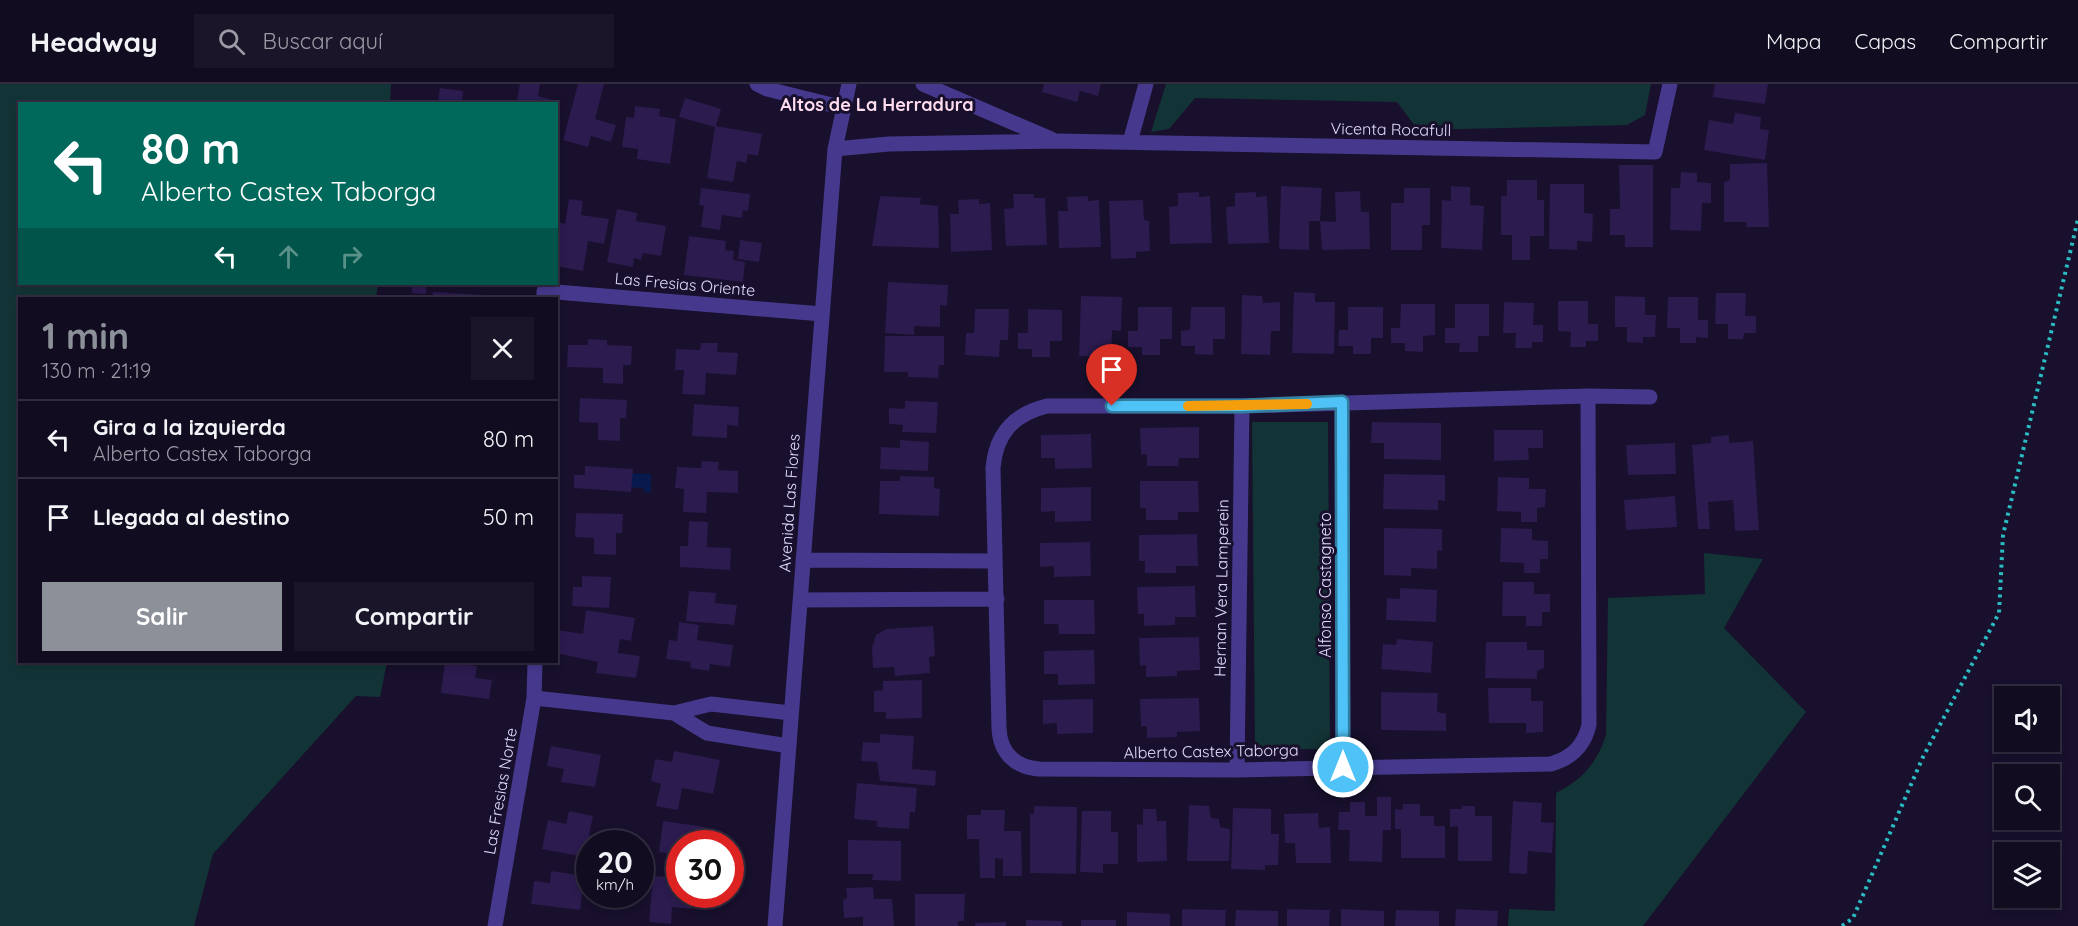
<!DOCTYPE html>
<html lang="es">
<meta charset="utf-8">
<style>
:root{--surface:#120c21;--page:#1b152a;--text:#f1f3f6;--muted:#9c9ba5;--line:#312c3f;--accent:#8c9099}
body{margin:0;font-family:Quicksand,sans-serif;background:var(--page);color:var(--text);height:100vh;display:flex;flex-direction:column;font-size:22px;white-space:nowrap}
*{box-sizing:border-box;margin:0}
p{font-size:20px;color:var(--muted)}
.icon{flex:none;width:33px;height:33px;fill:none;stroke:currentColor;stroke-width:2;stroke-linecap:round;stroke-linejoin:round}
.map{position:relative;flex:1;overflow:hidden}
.side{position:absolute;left:18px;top:213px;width:540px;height:366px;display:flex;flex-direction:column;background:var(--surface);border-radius:0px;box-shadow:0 3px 9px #0003,0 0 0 2px var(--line)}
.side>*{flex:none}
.top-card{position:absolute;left:18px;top:18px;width:540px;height:183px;border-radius:0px;box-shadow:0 3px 9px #0003,0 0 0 2px var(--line);background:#00695c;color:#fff;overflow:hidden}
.buttons{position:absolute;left:1994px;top:602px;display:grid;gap:12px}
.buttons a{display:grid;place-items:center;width:66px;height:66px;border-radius:0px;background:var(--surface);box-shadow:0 3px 9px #0003,0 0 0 2px var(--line);font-size:30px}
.speed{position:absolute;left:576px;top:746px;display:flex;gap:12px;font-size:30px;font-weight:700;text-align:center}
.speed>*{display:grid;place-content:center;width:78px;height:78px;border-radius:50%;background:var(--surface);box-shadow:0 3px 9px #0003,0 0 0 2px var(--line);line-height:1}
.speed small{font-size:15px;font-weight:400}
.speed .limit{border:9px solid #d22;background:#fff;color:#111}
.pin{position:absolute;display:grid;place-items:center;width:51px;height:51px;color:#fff;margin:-62px -26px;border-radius:50% 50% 50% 0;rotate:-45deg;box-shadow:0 0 6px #0007}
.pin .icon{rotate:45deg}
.me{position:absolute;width:66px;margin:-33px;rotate:0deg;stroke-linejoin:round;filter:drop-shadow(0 0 4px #0008)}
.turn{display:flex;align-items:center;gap:21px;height:126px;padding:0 24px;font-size:27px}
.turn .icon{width:78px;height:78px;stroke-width:2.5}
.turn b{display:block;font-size:42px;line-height:51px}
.lanes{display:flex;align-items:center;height:57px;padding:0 24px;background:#0003;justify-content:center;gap:30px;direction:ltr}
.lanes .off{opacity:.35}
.round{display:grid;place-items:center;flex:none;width:63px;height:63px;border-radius:0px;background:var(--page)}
.headline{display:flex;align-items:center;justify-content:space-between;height:102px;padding:0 24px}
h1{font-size:36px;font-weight:700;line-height:45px;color:var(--accent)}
.primary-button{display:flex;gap:12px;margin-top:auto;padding:12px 24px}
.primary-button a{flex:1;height:69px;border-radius:0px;background:var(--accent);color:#fff;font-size:24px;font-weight:700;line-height:69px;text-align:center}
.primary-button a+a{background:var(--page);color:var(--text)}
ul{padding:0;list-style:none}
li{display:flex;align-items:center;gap:18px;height:78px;padding:0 24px;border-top:2px solid var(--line)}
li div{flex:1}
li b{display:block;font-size:22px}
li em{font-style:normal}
header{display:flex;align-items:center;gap:36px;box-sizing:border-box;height:84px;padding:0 30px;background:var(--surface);border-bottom:2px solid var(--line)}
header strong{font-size:28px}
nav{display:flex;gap:33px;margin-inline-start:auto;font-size:21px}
.search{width:420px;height:54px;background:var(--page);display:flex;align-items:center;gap:15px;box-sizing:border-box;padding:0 21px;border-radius:0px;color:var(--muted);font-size:22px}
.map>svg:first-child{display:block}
.green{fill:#133436}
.water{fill:#081a4d}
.building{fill:#2b1b4e}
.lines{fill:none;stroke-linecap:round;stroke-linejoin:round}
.path{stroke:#2bbcc3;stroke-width:4;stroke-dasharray:3 4.5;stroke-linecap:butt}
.street{stroke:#46398d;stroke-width:15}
.route-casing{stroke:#337fa1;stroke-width:15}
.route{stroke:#4fc3f7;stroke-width:10}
.slow{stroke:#f59e0b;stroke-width:10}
.labels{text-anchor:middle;stroke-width:6;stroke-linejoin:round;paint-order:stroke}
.street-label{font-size:16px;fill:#e3dbff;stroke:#18102c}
.neighbourhood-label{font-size:18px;font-weight:bold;fill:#ffddef;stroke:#18102c}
</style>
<header>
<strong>Headway</strong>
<div class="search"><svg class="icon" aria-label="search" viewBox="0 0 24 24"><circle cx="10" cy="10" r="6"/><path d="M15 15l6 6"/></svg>Buscar aquí</div>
<nav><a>Mapa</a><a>Capas</a><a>Compartir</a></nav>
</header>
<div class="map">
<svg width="2078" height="842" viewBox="0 0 2078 842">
<rect width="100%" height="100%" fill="#18102c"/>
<path class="green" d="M0,0H391L390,19L20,20V200H378L376,214H20V578H387L380,613L356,612L213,770L194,842H0Z
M1166,0H1651L1645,31L1627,41L1418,46L1397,18L1195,14L1169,45L1151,48Z
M1252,338H1328L1330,665H1255Z
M1704,469L1763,475L1724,544L1806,628L1643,842H1508L1509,825L1555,827L1556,709C1582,696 1597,679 1606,651L1608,514L1705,510Z"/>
<path class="water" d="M621,389L651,390V409L644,408V404L620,403Z"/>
<path class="building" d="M520,0H540L538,12L560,18L558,28L556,20H516Z
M578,0H604L595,35L616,41L611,58L591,52L588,63L563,56Z
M1044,0H1101L1098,12L1080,7L1077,18L1042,8Z
M1715,0H1768L1765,20L1713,13Z
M440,4L463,7L462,20H438Z
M685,14L721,25L716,42L762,50L758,72L748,70L746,79L737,77L733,98L707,94L715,43L679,33Z
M635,22L660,25L659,32L676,35L670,80L637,75L638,65L622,63L626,33L634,34Z
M1735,29L1761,33L1760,45L1769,46L1765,76L1704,66L1709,36L1733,40Z
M1767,79L1769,143H1746L1747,138H1724V98L1730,96V80Z
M1619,81H1653V163H1625V151H1610V125H1620Z
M1681,88L1697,89V98L1711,99V119H1702L1701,147L1670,146L1671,104H1680Z
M1507,96H1537V116H1544V152H1530V176H1512V151H1501V112H1507Z
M1550,100H1584V129L1593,130L1592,158L1577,157V166L1549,165Z
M1281,102L1322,104L1320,137H1309V166L1279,165Z
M1451,102L1470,103V121L1484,122L1482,166L1441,164L1442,116L1451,117Z
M701,104L750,110L748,127L743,126L742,134L722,131L720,146L701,143L704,122L699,121Z
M1404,104H1430V141H1422V166H1391V119H1404Z
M1360,107L1361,128H1369L1370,165L1322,166L1320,137L1336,138L1335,108Z
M1199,108V113L1210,112L1212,159L1170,160L1169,123L1178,122V109Z
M1256,108V113L1267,112L1269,159L1228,160L1226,123L1235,122V109Z
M1013,110H1034V114H1045L1047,161L1006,162L1004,125L1014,124Z
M880,112L921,114L920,120L938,122L939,164L872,162Z
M1088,112V117L1099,116L1101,163L1059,164L1058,127H1068L1067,113Z
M569,115L583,117L581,131L609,135L604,160L588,157L583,187L556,182L560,160L556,159L558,138L565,140Z
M979,115V120L990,119L992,166L951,168L950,130H959L958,116Z
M1143,116L1144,136L1149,137L1150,167L1136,168V174L1111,175L1109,117Z
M617,125L637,129L636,137L666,142L661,172L643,169L641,176L634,174L633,183L607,178Z
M689,152L726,157L725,166L734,167L733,176L745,178L743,198L684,191Z
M740,156L762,159L759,178L738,175Z
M888,198L948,201L947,222L940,221V243L914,242V251L885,249Z
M412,200H426V210L412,209Z
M433,208L483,211L482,214H432Z
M1294,208L1315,209V218H1335L1334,270L1292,269Z
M1716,209H1746L1745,232H1756V249H1744L1743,255H1728V240H1715Z
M1242,211L1262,212L1263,219L1280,218V247H1271L1270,271L1241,270Z
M1081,212L1122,213L1121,247L1112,246L1111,273L1079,272Z
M1615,212L1645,213V231H1656L1655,253H1643V259L1627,258V243H1615Z
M1668,213H1698V236H1708V254L1696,253V259H1680V244H1667Z
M1558,217H1588V240H1598V257H1586V263H1570L1571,248L1558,247Z
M1504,218L1534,219L1533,241H1543V258H1532V264H1515L1516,249H1503Z
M1401,220H1435V251L1423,252V268L1405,267V259H1391V244H1400Z
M1455,220H1489V252H1478V268H1459L1460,259H1445V244H1455Z
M1138,223H1172V255H1160V271H1142V263H1128V247H1138Z
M1191,223H1225V255H1213V271L1195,270V262H1181V247L1190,246Z
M1348,223H1383V254H1371V270H1353V262H1338L1339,246H1348Z
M975,225H1009L1008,256H1000L999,273L965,271L966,249H974Z
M1028,225L1062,226V257H1050V273H1032V265H1018V249H1028Z
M885,252H944V281H939L938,294L908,293V288H884Z
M588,255L607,256V261L632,262L631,281H623V300L603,299V284L567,283L568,261H588Z
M701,259H718L717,268L738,269L736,291L706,289L705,311L682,310L684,286H675L676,265L700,266Z
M580,314L627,316L626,334H620V357L598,356V339L579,338Z
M905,317L938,318L936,349L902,348L903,341L889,340V324L905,325Z
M694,320L739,323L738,342L727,341V354L692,352Z
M1372,338L1441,339V376L1384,375V359H1371Z
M1199,343V374H1179L1178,382H1147V371L1141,370L1140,344Z
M1494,346H1543V364H1528L1529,376L1494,377Z
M1091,350L1092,384L1055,385V374H1041V351Z
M1729,351V359L1753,357L1759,446L1735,447L1733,416L1708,418L1710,445H1698L1692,361L1711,359V353Z
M900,356L929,358L928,387L880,385L881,363L900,364Z
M1675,359L1676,390L1628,391L1626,361Z
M702,377L719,378L718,386L738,387V409L707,408L706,429L683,428L684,405L675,404L677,383L701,384Z
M585,382L633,385L631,408L574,404V391H585Z
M1384,390L1445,391V417L1438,416V426L1383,425Z
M900,392L934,393V404L940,405L939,432L879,430L880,397H900Z
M1498,393L1529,394V405H1546L1545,423L1537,424V438H1521V428L1497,427Z
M1140,397H1198L1199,428H1178V436H1146V424H1140Z
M1091,403V437L1055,438V427L1041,428V404Z
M1675,412L1677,443L1626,446L1624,416Z
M576,429L623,430L622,449H616V471L594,470V454L575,453Z
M689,437L708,438L707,463L731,464L730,486L680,483V462H688Z
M1384,444L1442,445V467L1437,466V485L1411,484V492L1384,491Z
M1501,444L1532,445V456L1548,457V475H1540V489H1524V479L1500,478Z
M1197,450L1198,482H1176V489H1145V477H1139V451Z
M1090,458L1091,492L1054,493V482L1040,483V459Z
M582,492L611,493L609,524L572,522L573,503H582Z
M1503,498H1534V510H1550V528H1542V542H1526V532H1502Z
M1195,502L1196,533H1175V541L1144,542V530H1138L1137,503Z
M1400,504L1437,506L1436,538L1386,536L1387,514L1400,515Z
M689,507L716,509L715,519L737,521L734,541L686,537Z
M1044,516H1094L1095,550H1059L1058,540H1044Z
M586,526L635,534L631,557L620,555L618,569L640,572L636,594L596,589L598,578L556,569L557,546L583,550Z
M679,538L699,541L697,556L733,561L730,583L710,580L709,587L690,584L691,578L666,575L669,556L677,557Z
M933,542L935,572L929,573L930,589L895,592L894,583L873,584L872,564L876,551L886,545Z
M1199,553L1200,586L1177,587V592L1146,593V581L1140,582L1139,554Z
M1397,555L1433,558L1431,589L1381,585L1383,560L1396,561Z
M1486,558H1527V566H1544V584L1537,587V595L1485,594Z
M1094,566L1095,600L1058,601V590H1044V567Z
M445,578L477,582L475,594L492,596L489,615L441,609Z
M922,596V634L886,635V628H874V607L883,606V597Z
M1488,604H1531V617H1543V648L1526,649V639H1489Z
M1381,608L1438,609L1437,628L1446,630V647L1381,646Z
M1199,614L1200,647L1177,648V653L1147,654V642H1141L1140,615Z
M1093,615V649L1057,650V639L1043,640V616Z
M880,650L914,652L912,685L936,687L935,702L880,697L877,678L861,677L863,658L880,659Z
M551,662L601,671L595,703L561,698L564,685L547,682Z
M674,667L720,676L713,710L682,704L678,726L656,722L661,700L651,697L655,675L672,678Z
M857,699L917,704L915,728H910L909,745L877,743V737L854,735Z
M1377,713H1391V746H1383L1382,778L1349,777L1350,746H1338L1339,728H1350V718H1365V732H1377Z
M1513,717L1542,719L1541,738L1554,739L1552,769L1528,767L1527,790L1509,789Z
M1403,720H1420V732H1434V742H1445V774H1401V745H1395V725L1403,726Z
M1189,721L1209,722L1211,734L1219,735L1220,743L1230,745L1229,777H1187Z
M1034,722L1077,723L1076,790L1030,789V730H1034Z
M1462,722H1475V732H1492V777H1458V742L1450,743V725H1462Z
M1233,724L1271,725V750H1279L1278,781H1265V786L1231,785Z
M1143,725H1156L1157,737H1166L1167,777L1137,778V740L1143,741Z
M981,726H1005L1004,747H1021L1022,792H1003V775L995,774V794H980L979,755H967V731H981Z
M569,727L593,732L589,751L595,753L594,759H590V774L542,765L548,736L566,740Z
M1082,727H1111V748H1118V780H1103V789L1080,788Z
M1318,729L1319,744L1330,743L1331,779H1296L1295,759H1285L1284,730Z
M663,737L705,743L703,759H680V771L659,768Z
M848,756L901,757V797L872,796L873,790H848Z
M551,787L584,792L580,826L531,820L534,797L550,799Z
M653,792L680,794V810H693L691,825L672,823L671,840L649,838Z
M873,803L874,815H892L894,842H863V833L844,834L843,816L847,814L846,804Z
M915,810H965L964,837H958V842H915Z
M1182,825L1226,826L1225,842H1182Z
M1287,825L1330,826L1329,842H1287Z
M1341,825L1384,827V842H1341Z
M1456,825L1498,827L1497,842H1455Z
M1236,826L1278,827V842H1235Z
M1396,826L1439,827V842H1395Z
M1127,828L1170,830V842H1127Z
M1026,836L1062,837V842H1026Z
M1081,836H1116V842H1081Z
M1006,838V842H975V839Z"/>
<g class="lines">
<path class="path" d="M1842,842L1853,834L1923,673L1999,529L2003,451L2078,135"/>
<path class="street" d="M757,0L767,5L844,24
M923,0L1051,55
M1130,58L1146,0
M835,65L889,60L1057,57L1655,68L1670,0
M544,214V207L822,230
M1588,312L1589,641C1584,662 1572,674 1551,680L1237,686L1039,685C1015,683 1000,669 999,644L993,384C996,349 1014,330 1047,322H1242Z
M1588,312L1650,313
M1342,318L1343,683
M803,476L995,477
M800,516L997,515
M534,614L674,629L711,620L791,629
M674,629L707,649L789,662
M1237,686L1242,322
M495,842L534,614L535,578
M775,842L835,65L849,0"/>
</g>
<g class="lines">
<g class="route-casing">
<path id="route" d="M1112,322H1242L1342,318L1343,683"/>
</g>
<use href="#route" class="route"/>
<path class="slow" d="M1188,322L1307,320"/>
</g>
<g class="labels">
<g class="street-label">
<text transform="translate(1391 45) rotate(1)" y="6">Vicenta Rocafull</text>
<text transform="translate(685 200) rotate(5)" y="6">Las Fresias Oriente</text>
<text transform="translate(789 419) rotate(-86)" y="6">Avenida Las Flores</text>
<text transform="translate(1325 501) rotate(-90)" y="6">Alfonso Castagneto</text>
<text transform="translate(1221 504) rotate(-89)" y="6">Hernan Vera Lamperein</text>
<text transform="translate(1211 667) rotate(-1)" y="6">Alberto Castex Taborga</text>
<text transform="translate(500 707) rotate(-80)" y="6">Las Fresias Norte</text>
</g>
<g class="neighbourhood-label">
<text x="877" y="27">Altos de La Herradura</text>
</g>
</g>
</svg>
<div class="buttons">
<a><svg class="icon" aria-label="sound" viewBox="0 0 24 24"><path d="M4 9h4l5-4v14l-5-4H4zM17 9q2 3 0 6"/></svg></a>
<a><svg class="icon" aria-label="search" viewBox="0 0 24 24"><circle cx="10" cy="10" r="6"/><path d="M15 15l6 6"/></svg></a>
<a><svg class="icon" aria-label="layers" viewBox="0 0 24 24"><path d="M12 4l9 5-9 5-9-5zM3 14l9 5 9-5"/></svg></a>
</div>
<div class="speed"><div>20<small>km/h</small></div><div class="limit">30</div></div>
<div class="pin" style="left:1112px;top:322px;background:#d93025"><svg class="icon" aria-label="arrive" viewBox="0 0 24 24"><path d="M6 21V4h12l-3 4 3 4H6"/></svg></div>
<svg class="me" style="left:1343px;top:683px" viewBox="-20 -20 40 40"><circle r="17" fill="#4fc3f7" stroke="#fff" stroke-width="3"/><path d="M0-11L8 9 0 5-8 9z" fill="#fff"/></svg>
<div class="top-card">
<div class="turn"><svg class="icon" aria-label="left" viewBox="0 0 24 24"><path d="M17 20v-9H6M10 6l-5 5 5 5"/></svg><div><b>80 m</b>Alberto Castex Taborga</div></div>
<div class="lanes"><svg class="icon" aria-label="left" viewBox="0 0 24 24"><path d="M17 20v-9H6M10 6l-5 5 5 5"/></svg><svg class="icon off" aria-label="ahead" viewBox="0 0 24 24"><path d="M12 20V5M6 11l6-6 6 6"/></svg><svg class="icon off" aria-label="right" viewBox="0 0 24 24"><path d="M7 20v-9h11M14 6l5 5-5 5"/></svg></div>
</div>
<section class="side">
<div class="headline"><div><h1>1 min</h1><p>130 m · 21:19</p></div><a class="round"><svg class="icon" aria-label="close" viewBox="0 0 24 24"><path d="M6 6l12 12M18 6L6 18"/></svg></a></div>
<ul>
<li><svg class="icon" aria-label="left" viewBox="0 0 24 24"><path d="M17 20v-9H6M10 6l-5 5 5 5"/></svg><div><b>Gira a la izquierda</b><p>Alberto Castex Taborga</p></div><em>80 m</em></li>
<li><svg class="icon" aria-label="arrive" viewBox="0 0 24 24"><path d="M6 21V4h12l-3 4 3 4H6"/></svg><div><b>Llegada al destino</b></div><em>50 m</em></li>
</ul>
<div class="primary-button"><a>Salir</a><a>Compartir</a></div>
</section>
</div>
